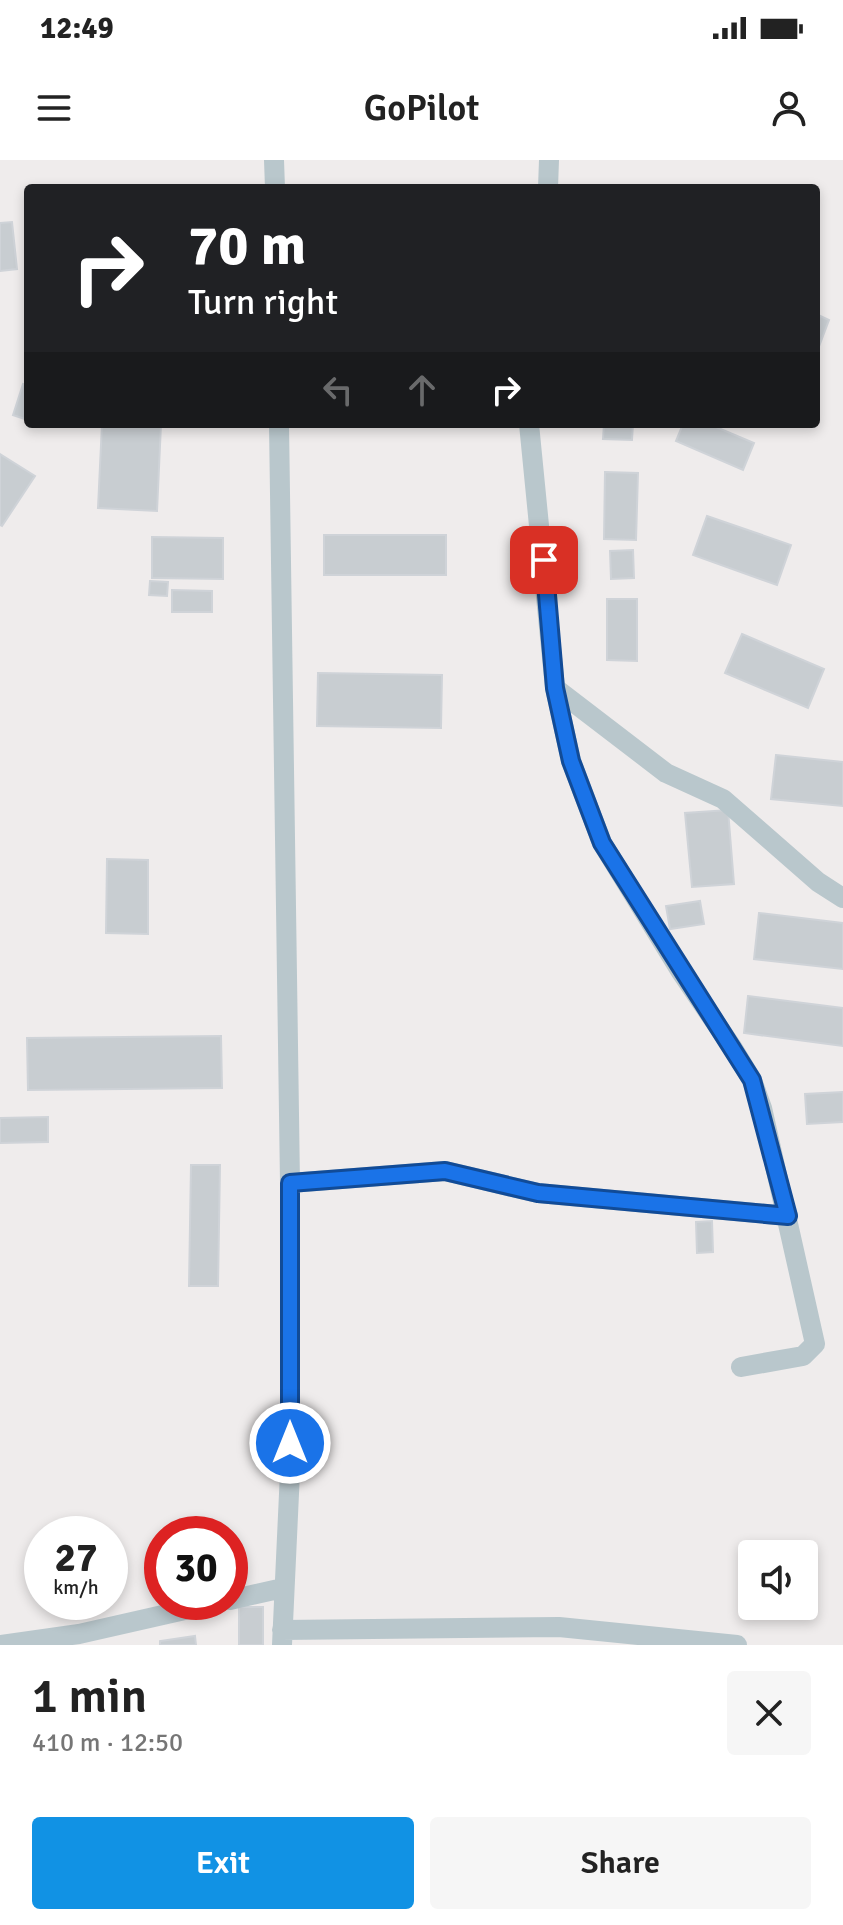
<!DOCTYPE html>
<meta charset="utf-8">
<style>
:root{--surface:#fff;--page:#f6f6f6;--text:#222;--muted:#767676;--accent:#1192e4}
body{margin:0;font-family:Signika,sans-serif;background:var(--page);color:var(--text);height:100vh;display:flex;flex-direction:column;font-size:30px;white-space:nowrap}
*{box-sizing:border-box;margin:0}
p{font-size:26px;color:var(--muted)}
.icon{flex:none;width:44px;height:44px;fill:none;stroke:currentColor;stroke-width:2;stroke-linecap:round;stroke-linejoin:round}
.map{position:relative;height:1485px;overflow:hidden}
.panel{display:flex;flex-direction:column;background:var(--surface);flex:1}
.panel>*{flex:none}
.guide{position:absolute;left:24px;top:24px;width:796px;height:244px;border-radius:8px;box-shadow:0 4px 12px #0003;background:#202124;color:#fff;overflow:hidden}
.buttons{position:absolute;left:738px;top:1380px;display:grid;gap:16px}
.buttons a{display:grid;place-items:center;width:80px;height:80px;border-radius:8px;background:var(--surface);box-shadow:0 4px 12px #0003;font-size:40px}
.speed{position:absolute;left:24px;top:1356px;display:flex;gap:16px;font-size:40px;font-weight:700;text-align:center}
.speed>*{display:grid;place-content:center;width:104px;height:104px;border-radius:50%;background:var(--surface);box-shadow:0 4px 12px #0003;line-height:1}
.speed small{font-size:20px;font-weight:400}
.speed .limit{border:12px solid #d22;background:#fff;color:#111}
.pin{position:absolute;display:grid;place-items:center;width:68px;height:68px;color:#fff;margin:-34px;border-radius:16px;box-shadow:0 4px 12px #0006}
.me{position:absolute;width:88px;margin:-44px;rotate:0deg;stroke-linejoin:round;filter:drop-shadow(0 0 6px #0008)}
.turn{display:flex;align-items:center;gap:28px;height:168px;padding:0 32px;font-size:36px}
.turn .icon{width:104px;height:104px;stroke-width:2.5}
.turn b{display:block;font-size:56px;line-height:68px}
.lanes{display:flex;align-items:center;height:76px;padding:0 32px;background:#0003;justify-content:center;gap:40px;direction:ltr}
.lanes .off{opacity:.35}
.round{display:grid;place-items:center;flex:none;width:84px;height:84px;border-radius:8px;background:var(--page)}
.head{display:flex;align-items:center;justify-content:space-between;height:136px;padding:0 32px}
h1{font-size:48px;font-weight:600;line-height:60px}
.button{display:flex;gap:16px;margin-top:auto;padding:16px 32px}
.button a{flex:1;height:92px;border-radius:8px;background:var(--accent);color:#fff;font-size:32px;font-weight:600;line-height:92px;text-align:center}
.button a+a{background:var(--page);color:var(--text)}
.status{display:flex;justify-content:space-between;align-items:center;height:56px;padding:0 40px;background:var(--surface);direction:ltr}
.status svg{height:22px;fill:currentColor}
header{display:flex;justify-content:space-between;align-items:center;height:104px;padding:0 32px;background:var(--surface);font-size:36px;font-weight:600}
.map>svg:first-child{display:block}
.building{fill:#c8cdd1;stroke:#cfd3d8;stroke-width:2}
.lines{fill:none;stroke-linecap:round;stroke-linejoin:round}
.minor{stroke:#b9c7cc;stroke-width:20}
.route-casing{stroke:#114b97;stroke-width:20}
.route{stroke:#1a73e8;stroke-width:14}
</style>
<div class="status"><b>12:49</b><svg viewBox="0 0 49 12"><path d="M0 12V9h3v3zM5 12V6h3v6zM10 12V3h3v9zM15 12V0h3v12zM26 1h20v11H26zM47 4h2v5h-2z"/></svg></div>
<header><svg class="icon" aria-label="menu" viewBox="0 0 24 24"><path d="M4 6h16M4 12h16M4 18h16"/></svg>GoPilot<svg class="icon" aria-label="person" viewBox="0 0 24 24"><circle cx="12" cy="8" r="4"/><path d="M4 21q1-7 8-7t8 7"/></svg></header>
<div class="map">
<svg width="843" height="1485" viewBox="0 0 843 1485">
<rect width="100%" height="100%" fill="#efecec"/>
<path class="building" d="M12,62L17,109L0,111V63Z
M816,154L829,160L818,189L816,188Z
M23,224L28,226V260L13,255Z
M102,264H161L157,351L98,348Z
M604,264H633L632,280L603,279Z
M683,264H709L754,283L743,310L676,281Z
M0,294L35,316L2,366L0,365Z
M605,312L638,313L636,380L604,379Z
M707,356L791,385L777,425L693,395Z
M324,375H446V415H324Z
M152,377L223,378V419L152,418Z
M633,390L634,418L611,419L610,391Z
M150,421L168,422L167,436L149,435Z
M172,430L212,431V452H172Z
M607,439H637V501L607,500Z
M742,474L824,509L808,548L725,513Z
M318,513L442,515L441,568L317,566Z
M776,595L843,602V646L771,639Z
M728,650L734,724L692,727L685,653Z
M107,699L148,700V774L106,773Z
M700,741L704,764L670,769L666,746Z
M759,753L843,763V809L754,799Z
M748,836L843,848V886L744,873Z
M221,876L222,928L28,930L27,878Z
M843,932V962L807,964L805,934Z
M48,957V982L0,983V958Z
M191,1005H220L218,1126H189Z
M712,1061L713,1092L697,1093L696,1062Z
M239,1447H263V1485H239Z
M195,1476L196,1485H160V1481Z"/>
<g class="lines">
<path class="minor" d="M274,0L275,28
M548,28L549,0
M279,264L290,1023V1312L282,1485
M529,264L555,528L666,613L723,639L818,722L843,738
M555,528L571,601L602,683L681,812L732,887L752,920L762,948L815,1184L803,1196L741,1207
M290,1023L445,1011L538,1033L788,1056
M230,1440L283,1428
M282,1470L559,1467L737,1485
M0,1485L79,1474L220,1442"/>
</g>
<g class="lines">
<g class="route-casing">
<path id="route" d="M290,1283V1023L445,1011L538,1033L788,1056L752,920L602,683L571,601L555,528L544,400"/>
</g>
<use href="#route" class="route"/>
</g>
</svg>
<div class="buttons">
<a><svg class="icon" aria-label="sound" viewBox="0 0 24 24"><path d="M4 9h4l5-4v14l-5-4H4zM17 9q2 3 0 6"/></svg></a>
</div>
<div class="speed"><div>27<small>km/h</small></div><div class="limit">30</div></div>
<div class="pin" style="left:544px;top:400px;background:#d93025"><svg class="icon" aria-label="arrive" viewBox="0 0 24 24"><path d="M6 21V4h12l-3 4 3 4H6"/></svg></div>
<svg class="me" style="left:290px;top:1283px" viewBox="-20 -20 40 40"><circle r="17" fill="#1a73e8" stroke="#fff" stroke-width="3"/><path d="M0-11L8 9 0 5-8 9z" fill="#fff"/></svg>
<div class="guide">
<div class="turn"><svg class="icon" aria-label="right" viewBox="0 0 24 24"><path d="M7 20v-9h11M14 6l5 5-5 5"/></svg><div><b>70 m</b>Turn right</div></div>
<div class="lanes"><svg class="icon off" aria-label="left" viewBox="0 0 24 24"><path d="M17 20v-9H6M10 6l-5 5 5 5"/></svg><svg class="icon off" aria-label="ahead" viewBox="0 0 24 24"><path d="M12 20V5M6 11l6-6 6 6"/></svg><svg class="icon" aria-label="right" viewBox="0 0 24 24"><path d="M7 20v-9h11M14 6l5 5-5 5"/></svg></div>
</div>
</div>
<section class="panel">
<div class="head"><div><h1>1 min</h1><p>410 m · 12:50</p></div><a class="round"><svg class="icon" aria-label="close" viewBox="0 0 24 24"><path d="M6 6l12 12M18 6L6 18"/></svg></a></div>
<div class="button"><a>Exit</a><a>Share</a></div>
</section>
